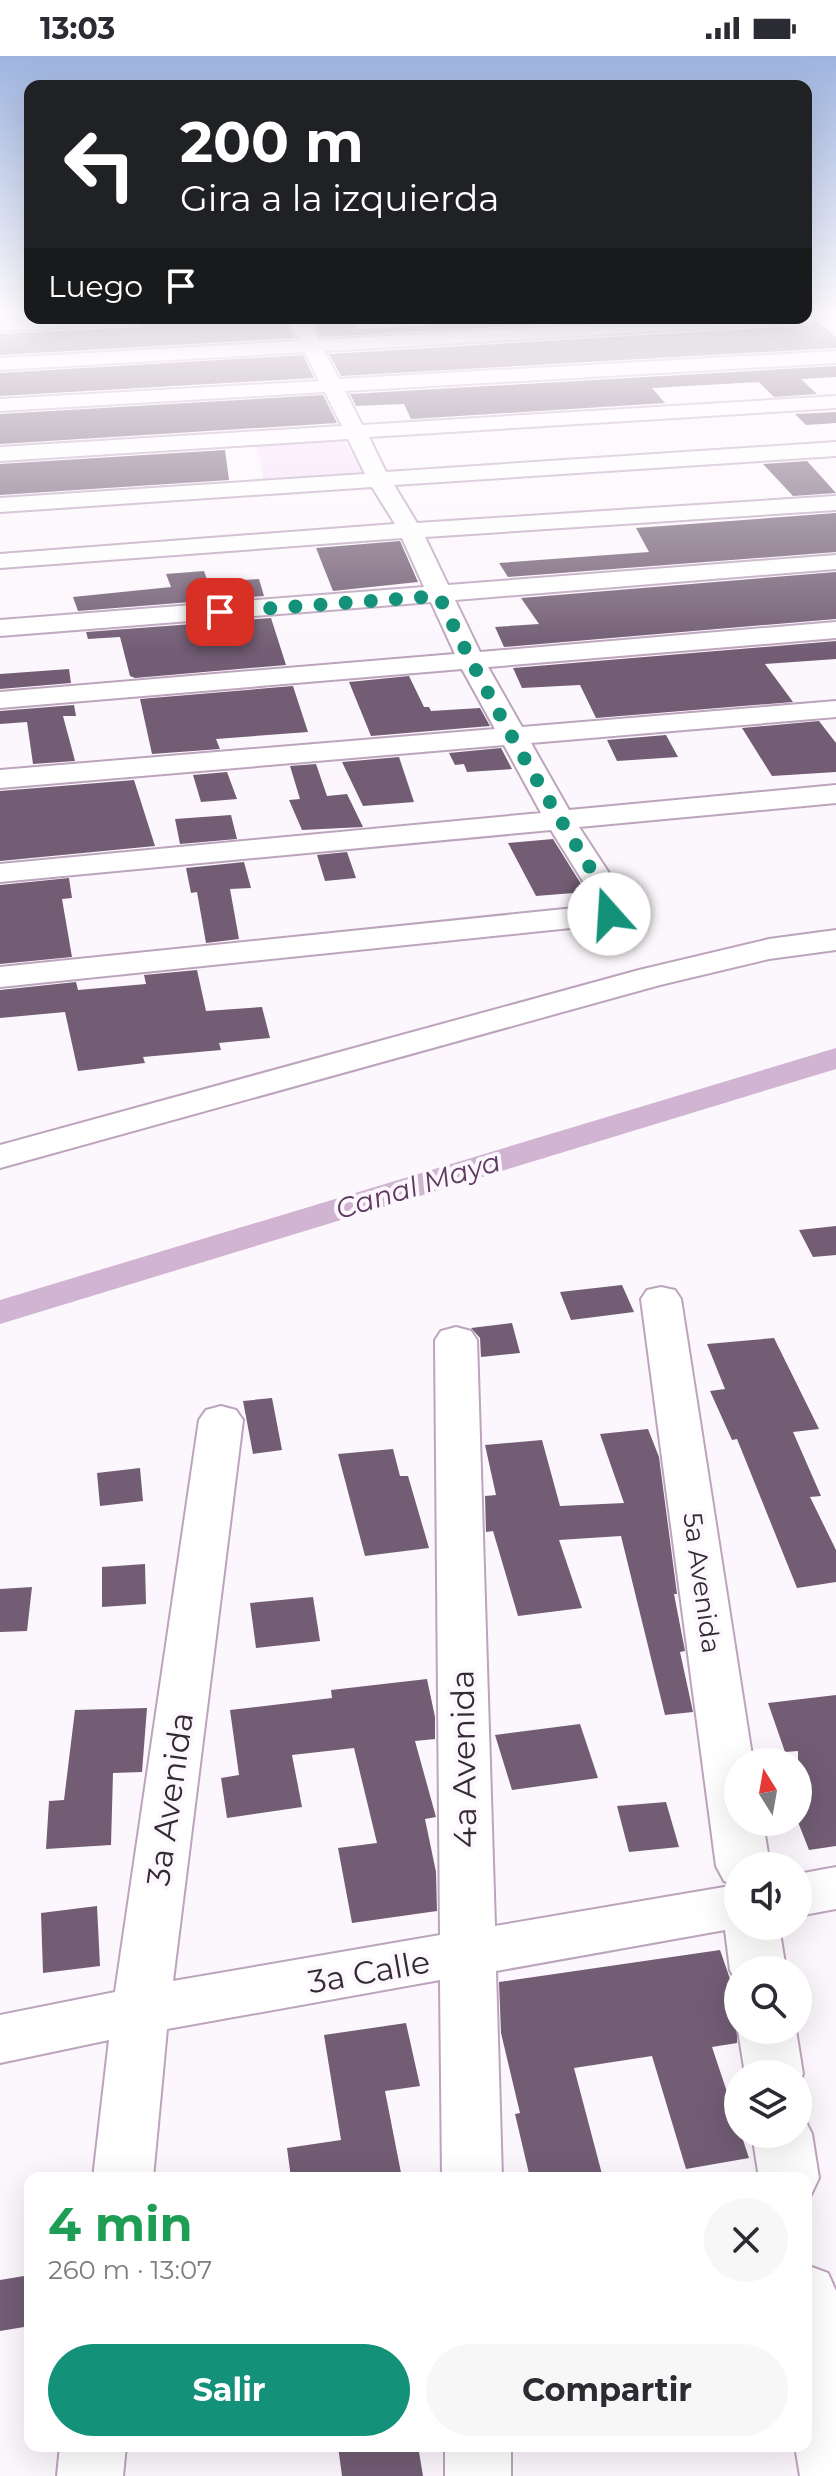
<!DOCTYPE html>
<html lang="es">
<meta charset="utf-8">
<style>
:root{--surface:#fff;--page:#f7f7f7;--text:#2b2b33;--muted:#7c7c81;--accent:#139179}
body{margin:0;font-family:Montserrat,sans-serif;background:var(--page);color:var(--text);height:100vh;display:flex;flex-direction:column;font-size:30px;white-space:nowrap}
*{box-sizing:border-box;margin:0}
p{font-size:26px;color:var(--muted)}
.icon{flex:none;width:44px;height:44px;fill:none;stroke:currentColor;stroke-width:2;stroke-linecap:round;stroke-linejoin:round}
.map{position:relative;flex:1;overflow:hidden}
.panel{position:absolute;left:24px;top:2116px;width:788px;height:280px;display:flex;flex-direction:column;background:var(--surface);border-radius:16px;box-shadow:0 8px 32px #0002}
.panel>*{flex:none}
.guide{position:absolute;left:24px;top:24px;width:788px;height:244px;border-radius:16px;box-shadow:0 8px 32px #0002;background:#202124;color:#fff;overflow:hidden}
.needle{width:52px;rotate:349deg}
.controls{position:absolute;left:724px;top:1692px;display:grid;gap:16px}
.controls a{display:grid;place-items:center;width:88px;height:88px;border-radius:50%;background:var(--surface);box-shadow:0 8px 32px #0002;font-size:40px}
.pin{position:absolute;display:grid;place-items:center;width:68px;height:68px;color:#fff;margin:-34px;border-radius:16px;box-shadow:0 4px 12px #0006}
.me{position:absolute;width:88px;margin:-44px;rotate:341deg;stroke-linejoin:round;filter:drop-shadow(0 0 6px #0008)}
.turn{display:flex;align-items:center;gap:28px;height:168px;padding:0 24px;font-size:36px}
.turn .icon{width:104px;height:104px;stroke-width:2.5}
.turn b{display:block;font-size:56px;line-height:68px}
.then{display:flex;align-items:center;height:76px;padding:0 24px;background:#0003;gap:16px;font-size:30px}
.round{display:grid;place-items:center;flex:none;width:84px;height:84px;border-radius:42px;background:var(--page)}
.overview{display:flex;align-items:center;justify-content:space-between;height:136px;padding:0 24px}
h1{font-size:48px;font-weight:700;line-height:60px;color:#1e9e55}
.button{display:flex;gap:16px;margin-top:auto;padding:16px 24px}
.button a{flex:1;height:92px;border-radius:48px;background:var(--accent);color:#fff;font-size:32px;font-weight:700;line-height:92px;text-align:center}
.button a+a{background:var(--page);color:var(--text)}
.status{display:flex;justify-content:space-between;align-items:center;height:56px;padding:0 40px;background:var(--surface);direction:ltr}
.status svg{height:22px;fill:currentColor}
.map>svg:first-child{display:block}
.green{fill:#f7e1f8}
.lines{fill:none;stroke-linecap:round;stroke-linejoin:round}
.canal{fill:#d0b4d2;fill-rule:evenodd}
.building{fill:#725d74}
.minor-casing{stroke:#bca4bd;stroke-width:4}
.minor{fill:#fff;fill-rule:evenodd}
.route{stroke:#139179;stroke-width:14;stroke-dasharray:0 25.2}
.labels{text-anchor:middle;stroke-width:8;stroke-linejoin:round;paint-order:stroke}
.street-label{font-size:26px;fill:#332a34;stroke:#fcf7fc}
.water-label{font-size:28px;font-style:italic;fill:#5f3962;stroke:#fcf7fc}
.near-street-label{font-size:32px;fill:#332a34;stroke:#fcf7fc}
</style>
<div class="status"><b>13:03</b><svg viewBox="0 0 49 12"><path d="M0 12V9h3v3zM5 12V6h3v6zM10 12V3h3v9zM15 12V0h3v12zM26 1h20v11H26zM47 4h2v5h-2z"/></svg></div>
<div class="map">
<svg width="836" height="2420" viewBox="0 0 836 2420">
<rect width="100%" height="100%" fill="#fcf7fc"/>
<path class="green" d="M340,379L365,419L264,424L255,384Z"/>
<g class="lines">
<path class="canal" d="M836,992V1013L0,1268V1244Z"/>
</g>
<path class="building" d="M151,262H286L295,282L0,299V278L139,271Z
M310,262H349L357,273L434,269L430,264L472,262H652L321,281Z
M816,264L836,281V292L341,320L329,298L812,269Z
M303,299L314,322L0,340V317Z
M836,310V321L801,323L817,338L774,341L759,326L652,332L665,347L411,363L404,348L356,350L350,338Z
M323,339L337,367L0,388V358Z
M836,356V367L806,369L795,358Z
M225,394L229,424L0,439V408Z
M807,405L836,437L793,440L763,408Z
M836,457V496L508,521L499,507L649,496L636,472Z
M400,485L418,526L333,535L316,492Z
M204,515L208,526L259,523L264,540L78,555L73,541L171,531L166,518Z
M836,516V563L504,591L495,571L539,568L521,542Z
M271,562L286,609L135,622L130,620L120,581L88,583L86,576Z
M836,585V603L765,608L793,646L596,662L580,629L522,632L513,612Z
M69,613L71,627L0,633V618Z
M409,620L424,651H429L431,655L480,652L490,670L371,680L349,626Z
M293,630L308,676L216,683L220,693L152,698L140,643Z
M74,649L76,660H63L75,705L33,708L27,666L0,668V655Z
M819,665L836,687V716L772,720L742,672Z
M666,679L678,701L617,705L607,684Z
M501,692L512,713L467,716L464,708L455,709L449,697Z
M399,701L414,746L363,750L342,706Z
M316,708L327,740L347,738L363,771L302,774L289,744L300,743L290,710Z
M227,716L237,743L201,746L193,719Z
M134,724L155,790L0,805V735Z
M231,759L237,783L180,788L175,763Z
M553,783L586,836L536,840L508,787Z
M347,796L356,822L325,825L317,799Z
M244,806L251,832L230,833L239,883L206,887L197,836L191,837L186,812Z
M69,822L72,842L62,843L72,901L0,908V829Z
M197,914L206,955L262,951L270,982L219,987L221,994L143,1001L145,1007L78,1015L65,956L0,962V934L76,926L78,934L146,928L144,919Z
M836,1170V1199L813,1201L799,1174Z
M622,1229L634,1256L571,1264L560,1236Z
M512,1267L520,1297L481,1301L480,1282L471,1272Z
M774,1282L819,1373L793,1376L821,1440L810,1441L836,1494V1526L797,1532L737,1383L732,1384L710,1335L725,1333L707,1288Z
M272,1342L282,1394L253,1398L243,1345Z
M648,1373L659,1401L677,1538H674L685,1595L680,1596L693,1656L665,1659L621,1480L559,1484L582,1552L518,1560L493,1475L486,1476L485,1440L496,1439L485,1389L542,1384L560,1450L624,1447L600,1378Z
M393,1393L400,1420H408L429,1492L365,1500L338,1398Z
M140,1412L143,1445L100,1450L97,1417Z
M145,1508L146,1548L102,1551V1511Z
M32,1531L27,1575L0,1576V1533Z
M313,1541L320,1585L256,1592L250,1547Z
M427,1623L435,1661V1683L415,1685L436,1761L425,1763L436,1816L437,1855L352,1867L338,1792L377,1787L354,1692L292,1699L302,1751L227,1762L221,1722L239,1719L230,1654L332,1642L331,1634Z
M836,1639V1790L809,1794L798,1766V1695L785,1696L768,1647Z
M147,1652L142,1716L113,1717L111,1789L46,1793L49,1745L64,1744L75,1654Z
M580,1668L598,1722L512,1734L495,1679Z
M666,1746L679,1791L629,1796L617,1750Z
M97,1850L100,1910L43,1917L41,1857Z
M720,1894L738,1946L737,1987L712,1991L738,2069V2078H741L749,2102L686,2113L652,2000L574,2012L603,2122H530L515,2058L520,2057L501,1977L499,1926Z
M406,1967L420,2030L385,2035L402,2122H291L287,2092L341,2084L324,1979Z
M30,2219V2270L0,2275V2224Z
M338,2390H418L423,2420H342Z"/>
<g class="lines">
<g class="minor-casing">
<path id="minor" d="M806,257L814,262L812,266L324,295L339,323L836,295V307L345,335L362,369L836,340V352L369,381L386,416L836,386V400L394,429L417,467L836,440V454L425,481L448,529L836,499V513L455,544L480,596L836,566V582L488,611L522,671L836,645V661L531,687L569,754L836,729V747L579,771L626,843L625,858L620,865L609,868L0,931V911L594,850V843L551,774L0,826V808L541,757L504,689L0,732V714L495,673L462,613L0,652V636L455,598L431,546L0,580V564L424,531L402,482L0,512V498L395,468L372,431L0,456V442L365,418L348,383L0,405V391L342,370L325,336L0,355V343L319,325L305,296L0,314V302L300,285L289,262H307L319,284L705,262H806Z
M30,262H148L139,268L0,275V263Z
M836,874V894L769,903L660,929L0,1112V1089L639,914L769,883Z
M661,1231L675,1234L681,1243L753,1706H738V1766H763L770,1810H738V1870H779L786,1914H738V1929L730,1914L725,1874L496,1915L502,2122H442L440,1924L167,1973L153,2122H93L109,1984L0,2007V1959L115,1936L199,1364L206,1354L221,1350L236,1354L243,1364L173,1925L440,1879L435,1284L441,1275L456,1271L471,1275L477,1284L495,1870L736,1829L724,1825L716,1810L641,1243L647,1234Z
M836,1811V1853L798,1860V1818Z
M738,1974H796L803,2018L798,2028V2018H745Z
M798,2058L803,2060L812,2078L819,2122L810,2141L806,2142V2122H759L752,2078H798Z
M806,2209L828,2217L836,2235V2420H800L795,2390H806Z
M60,2390H126L123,2420H57Z
M445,2390H511V2420H445Z"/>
</g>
<use href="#minor" class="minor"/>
</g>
<linearGradient id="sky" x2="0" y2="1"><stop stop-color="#9eb4df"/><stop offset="0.43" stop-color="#fefbfe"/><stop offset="1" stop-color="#fefbfe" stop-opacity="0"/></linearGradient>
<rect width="836" height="595" fill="url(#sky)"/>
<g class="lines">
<path class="route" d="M220,556L439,540C489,645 547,745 610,843L609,858"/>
</g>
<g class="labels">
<g class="street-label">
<text transform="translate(702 1527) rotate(82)" y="9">5a Avenida</text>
</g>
<g class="water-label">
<text transform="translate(418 1129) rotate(-17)" y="10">Canal Maya</text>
</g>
<g class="near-street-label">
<text transform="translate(464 1703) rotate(-91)" y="11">4a Avenida</text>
<text transform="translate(170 1743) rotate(-82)" y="11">3a Avenida</text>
<text transform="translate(369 1916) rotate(-10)" y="11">3a Calle</text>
</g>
</g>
</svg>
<div class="controls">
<a><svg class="needle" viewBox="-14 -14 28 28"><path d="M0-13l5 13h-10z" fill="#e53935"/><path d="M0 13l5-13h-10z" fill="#7c7c81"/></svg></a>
<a><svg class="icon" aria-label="sound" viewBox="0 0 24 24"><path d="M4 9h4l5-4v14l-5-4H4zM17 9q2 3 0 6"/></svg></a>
<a><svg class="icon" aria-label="search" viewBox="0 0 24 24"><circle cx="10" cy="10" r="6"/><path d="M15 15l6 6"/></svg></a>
<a><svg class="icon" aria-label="layers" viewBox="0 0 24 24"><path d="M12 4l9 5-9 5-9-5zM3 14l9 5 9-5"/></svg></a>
</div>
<div class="pin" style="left:220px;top:556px;background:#d93025"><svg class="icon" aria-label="arrive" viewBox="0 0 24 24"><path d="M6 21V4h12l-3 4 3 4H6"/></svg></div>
<svg class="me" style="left:609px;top:858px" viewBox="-20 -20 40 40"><circle r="19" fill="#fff"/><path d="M0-13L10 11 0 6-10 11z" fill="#139179"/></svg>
<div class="guide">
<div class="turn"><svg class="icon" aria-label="left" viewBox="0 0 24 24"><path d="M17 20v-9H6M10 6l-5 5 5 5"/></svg><div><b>200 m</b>Gira a la izquierda</div></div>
<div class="then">Luego<svg class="icon" aria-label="arrive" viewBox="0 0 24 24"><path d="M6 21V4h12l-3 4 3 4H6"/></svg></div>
</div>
<section class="panel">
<div class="overview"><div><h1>4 min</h1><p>260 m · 13:07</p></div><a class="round"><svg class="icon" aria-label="close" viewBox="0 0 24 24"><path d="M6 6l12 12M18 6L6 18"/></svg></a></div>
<div class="button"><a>Salir</a><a>Compartir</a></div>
</section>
</div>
